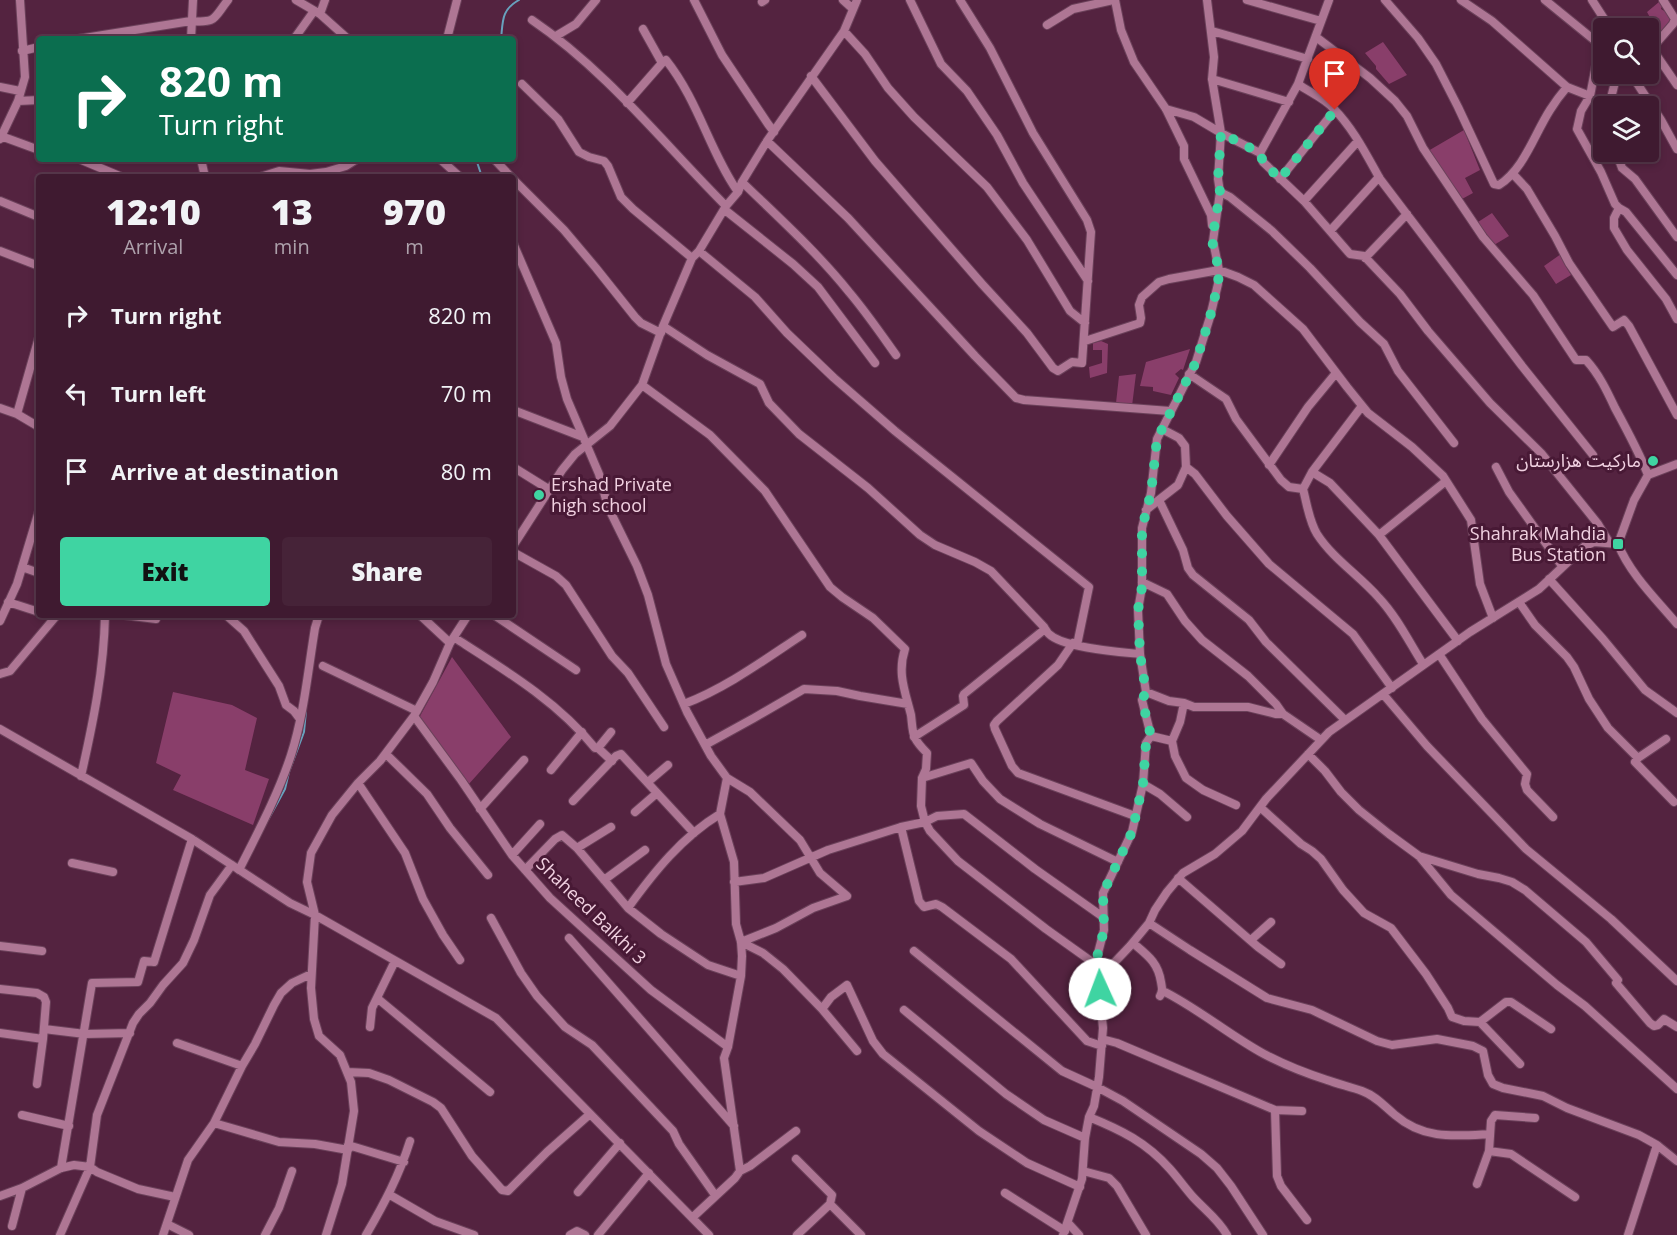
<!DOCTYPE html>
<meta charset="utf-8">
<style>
:root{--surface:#3f1a30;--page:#462338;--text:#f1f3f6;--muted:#ada1ab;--line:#58384c;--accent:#3fd4a2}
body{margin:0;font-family:"Open Sans","Noto Sans Arabic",sans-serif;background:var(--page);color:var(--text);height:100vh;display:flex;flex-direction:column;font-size:22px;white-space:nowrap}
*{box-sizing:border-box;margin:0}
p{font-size:20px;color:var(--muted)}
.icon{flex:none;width:33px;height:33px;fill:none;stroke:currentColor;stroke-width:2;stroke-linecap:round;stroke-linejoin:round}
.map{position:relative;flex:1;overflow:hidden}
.sheet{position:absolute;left:36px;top:174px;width:480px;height:444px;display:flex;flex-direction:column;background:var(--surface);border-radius:6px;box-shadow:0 3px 9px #0003,0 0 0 2px var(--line)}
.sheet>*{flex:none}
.top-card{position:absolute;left:36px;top:36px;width:480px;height:126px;border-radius:6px;box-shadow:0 3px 9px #0003,0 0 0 2px var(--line);background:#0b6e4f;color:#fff;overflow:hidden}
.buttons{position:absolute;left:1593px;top:18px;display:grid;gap:12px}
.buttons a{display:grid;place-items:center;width:66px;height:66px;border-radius:6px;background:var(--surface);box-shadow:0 3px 9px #0003,0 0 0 2px var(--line);font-size:30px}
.pin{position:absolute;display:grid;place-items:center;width:51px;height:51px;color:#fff;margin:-62px -26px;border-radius:50% 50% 50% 0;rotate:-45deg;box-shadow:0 0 6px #0007}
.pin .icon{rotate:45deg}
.me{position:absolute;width:66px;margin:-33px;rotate:358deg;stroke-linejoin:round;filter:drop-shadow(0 0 4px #0008)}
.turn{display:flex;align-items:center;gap:21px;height:126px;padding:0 24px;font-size:27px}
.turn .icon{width:78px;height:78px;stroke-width:2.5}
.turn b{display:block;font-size:42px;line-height:51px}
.eta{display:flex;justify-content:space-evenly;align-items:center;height:102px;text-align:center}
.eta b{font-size:36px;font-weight:800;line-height:42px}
.cta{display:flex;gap:12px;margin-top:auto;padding:12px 24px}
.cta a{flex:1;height:69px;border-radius:6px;background:var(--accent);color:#111;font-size:24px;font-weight:800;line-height:69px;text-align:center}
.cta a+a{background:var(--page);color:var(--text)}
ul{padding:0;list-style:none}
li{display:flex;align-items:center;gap:18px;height:78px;padding:0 24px}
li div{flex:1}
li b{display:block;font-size:22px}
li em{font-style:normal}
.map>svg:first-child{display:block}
.green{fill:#893e6a}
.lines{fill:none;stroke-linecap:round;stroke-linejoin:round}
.stream{stroke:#68a1bd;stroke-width:2}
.minor-casing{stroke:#6b415a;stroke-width:10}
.minor{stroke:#ae7694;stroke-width:8}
.route{stroke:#3fd4a2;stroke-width:10;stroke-dasharray:0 18}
.poi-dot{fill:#3fd4a2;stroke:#481935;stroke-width:2}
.labels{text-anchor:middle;stroke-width:6;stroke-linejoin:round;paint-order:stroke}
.poi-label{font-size:18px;fill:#f1d1e1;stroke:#481935;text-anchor:end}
.street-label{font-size:18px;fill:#f1d1e1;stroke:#481935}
</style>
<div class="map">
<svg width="1677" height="1235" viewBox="0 0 1677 1235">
<rect width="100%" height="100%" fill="#542340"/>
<path class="green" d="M1659,2L1662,6L1661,9L1666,12L1670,20L1659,34L1647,12Z
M1383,42L1407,75L1389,84L1376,69V66L1365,53Z
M1464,130L1480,170L1465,178L1473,193L1462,199L1428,151Z
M1492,213L1509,236L1494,245L1478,222Z
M1561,254L1564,258L1565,265L1571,275L1556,284L1544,266Z
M1101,341L1108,344L1107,373L1090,378L1089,367L1102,363V350H1093V343Z
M1190,349L1183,370L1181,369L1175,374L1179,378L1171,395L1153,391V387L1140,386L1146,362Z
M1136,374L1132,406L1116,403L1119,376Z
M452,657L511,737L468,785L419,718Z
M173,692L232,705L257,718L245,770L269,779L253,825L173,790L181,775L156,763Z"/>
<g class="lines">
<path class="stream" d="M501,39C503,21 501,10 519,0
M476,159L482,177
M268,820L285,789L289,772L304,732L306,711"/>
<g class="minor-casing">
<path id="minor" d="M296,0L320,14L348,39
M694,0L722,55L768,124L774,132
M843,0L853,9
M910,0L941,64L967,91L997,135L1023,183L1088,281
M1115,0L1121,30L1134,62L1166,109L1184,146V159L1211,215L1212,225
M1247,0L1321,21
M1385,0L1418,38L1436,64L1458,107L1494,184L1499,185C1524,169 1534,135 1550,110C1555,102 1561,94 1567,87
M1461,0L1492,21L1567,87L1590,96
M1545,0L1604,48
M1592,0L1610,28
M1663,0L1675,19L1673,24L1653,47L1655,53L1677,85
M762,2L765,0
M320,14L325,0
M532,20C607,71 663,143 726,206
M1047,25L1073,9L1113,0
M643,29L662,63
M844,31L865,54L888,88L914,117L987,187L1027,240L1070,311L1085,323
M1212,31L1308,59
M556,36L576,24L596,0
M1316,37L1370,78L1395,101L1407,116L1423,148L1483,237L1533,295L1576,360H1586C1599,374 1607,391 1615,408C1627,430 1639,452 1648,475
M78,39L191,21C217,23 213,19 228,0
M191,39L193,0
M294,39L314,11
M447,39L457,0
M1604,50L1597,60L1590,96L1581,111L1577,129L1601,172L1615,204L1619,208L1626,212L1677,275
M22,51L39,47
M1631,74L1661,120L1677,149
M811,76L875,161L982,284L1027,333L1053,368L1058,371L1072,362L1082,363L1091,232L1087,220L1033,133L990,48L960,0
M1212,79L1289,102
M522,84L558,119L579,152L589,157L604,161L608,166L621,197L633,209L692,258
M1298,84C1309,92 1324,98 1333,108C1353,128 1366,154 1380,179L1522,366L1593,455
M0,87L20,91
M18,101L39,100
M627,103L662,63L666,60C698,100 710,152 738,192
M1609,106L1617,74
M1166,109L1194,117L1221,133L1260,153L1263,162L1304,201L1350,254L1364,256L1400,294L1428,331L1490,403L1541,453L1598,524L1609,542
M1,136L39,150
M0,139L18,101L25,77L20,0
M767,141L848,218L975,356L1016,398L1024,400L1170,411
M1616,152L1622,168L1635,179L1677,237
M1260,153L1298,84L1329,0
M79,159L122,177
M201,159L205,177
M440,159L460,177
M494,159L511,177
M1513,174L1527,189L1555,236L1569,263L1613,327L1624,320L1629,326L1677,415
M260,177L279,171L310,174L326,172L346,166L357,159
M513,179L564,230L596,268L635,317L641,323L661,333
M1280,179L1335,110
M742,182C778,217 817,252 849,292C866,312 881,334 896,355
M1220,192L1230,197L1272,231L1310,268L1360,322L1384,344L1398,371L1454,443
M0,201L39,217
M1304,201L1358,141
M1619,208L1614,218V228L1627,250L1666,299L1677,319
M725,210L793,264L818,287L875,363
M1330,231L1379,177
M513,243L556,343L561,377L567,399L599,474L608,507L637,566L648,595L666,664L687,712L711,756L727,778L750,792L800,840L820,873L847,896
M0,251L39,266
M699,251L755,297L787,333L834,378L895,431L1089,587L1077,645
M1365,258L1407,214
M663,326L707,355L760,384L769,403L799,434L868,488L920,535L935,545L975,562L991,571L1044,627C1044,627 1048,634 1049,634C1063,648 1120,652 1140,654
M1085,341L1140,323L1141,318L1139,305L1142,297L1159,282L1169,279L1219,270L1238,277L1254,285L1303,329L1347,387L1368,413L1412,447L1443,476L1471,520L1480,584L1493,618
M1189,374L1226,399L1236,419L1281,480L1289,487L1303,489
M642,385L710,435L765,491L830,587L842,597L873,618L905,649C897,673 905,691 911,715C912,722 912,732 915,738C918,744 923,749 927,753L926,769L922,778L921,806L925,822L930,831L958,861L1046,929L1102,969L1112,965L1130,946L1149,923L1155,910L1167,892L1183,873L1215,854L1242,831L1266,799L1329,732L1470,632L1539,589L1585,546L1594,542L1618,544
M1362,406L1312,472L1303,489C1307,504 1309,521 1317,534C1333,559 1360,576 1379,598C1397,617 1409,642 1423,664
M0,408L17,414L39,427
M513,410L583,437
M17,414L39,337
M1677,464L1648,475L1634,500L1618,544C1630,574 1656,599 1677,624
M1269,465L1308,407L1336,373
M513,467L550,490
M1186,467L1195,474L1227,516L1269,564L1353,634L1392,688
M1496,467L1509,492L1562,566
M1312,472L1330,483L1379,535L1458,641
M1159,500L1183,550L1188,568L1193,575L1249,620L1266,642L1345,720
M1146,510L1178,485L1186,467L1185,446L1179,438L1162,429
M1379,535L1446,481
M513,546L562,470L575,454L610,426L642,385L663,326L692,258L699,251L726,206L738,192L742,182L767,141L844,31L857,0
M513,552L556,576L566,585L612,656L628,673L664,727
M22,567L39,573
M1549,579L1603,639L1645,690L1677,713
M1142,582L1167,594L1185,621L1202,640L1248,676L1276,704L1283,714L1321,740
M8,602L39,612
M1519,602L1535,625L1567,657L1574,667L1589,699L1608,728L1638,758L1635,762L1674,802
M124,615L156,619
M226,615L244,631L279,686L286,705L294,711L300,719
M420,615L450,643
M494,615L576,670
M0,621L17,584L39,511
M455,638C505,670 558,702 595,748H598L611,732
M1073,643L1058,665L997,721L994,725L995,729L1012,766L1018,773L1135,816
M1439,654L1482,719L1527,774L1525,784L1527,790L1553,817
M323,666L417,711
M0,674L10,671L57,615
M1146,692L1169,701L1184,703L1194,707H1248L1276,714H1283
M1383,694L1427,746L1526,849L1611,919L1677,981
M1184,703L1180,722L1172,741L1175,756L1186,778L1203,790L1236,805
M684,704C726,688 764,660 802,635
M414,716L461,780L512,855L550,898L651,990L728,1047
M0,729L192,839L290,903L315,915L496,1018L709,1235
M1151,736L1172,741
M914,737L964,705L963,696L964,694L1045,629
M705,745L754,718L804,689L837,691L860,696L908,704
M598,748L612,761
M386,754L427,794L450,828L488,875
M1308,754L1325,771L1341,792L1359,810L1389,834L1419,856L1451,895L1557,985L1585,1006L1677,1089
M1638,758L1666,739
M551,770L582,732
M81,776C93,723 104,670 105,615
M922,778L971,763L983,781L1000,799L1040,824L1118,862
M648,782L668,765
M358,783L405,853L423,899L443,935L460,960
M1143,784L1160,794L1187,817
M573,801L616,756L621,754L694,833
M1260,807L1301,844L1312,851L1321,859L1343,890L1364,913L1391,928L1426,974L1448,1008L1452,1017L1464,1021L1480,1022L1506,1002H1511L1551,1029
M480,809L524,760
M635,812L657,793
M901,827L919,901L924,907L936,904L942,907L1011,959L1087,1041L1102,1046
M577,848L611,827
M512,855L540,824
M1419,856L1478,874L1499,878L1512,882L1525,890L1586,942L1618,980L1616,983L1650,1023L1654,1026L1658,1025L1664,1019L1677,1027
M72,863L113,872
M239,870C258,832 278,795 291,755C304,715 308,670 315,628L319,615
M525,870L555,839L562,835L577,848L628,908L661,934L708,965L741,976
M1178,878L1258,947L1281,964
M604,880L645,850
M734,882L764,878L828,850L901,827L925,822L937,816L964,814L1035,869L1103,917
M628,908C654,872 682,837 720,814
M491,918L521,973L537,996L565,1027L592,1045L673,1131L679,1144L715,1195
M1149,923L1190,950L1267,998L1312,1010L1377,1041L1392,1045L1437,1039L1473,1046L1483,1051L1488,1075L1493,1084L1503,1088L1543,1096L1567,1108L1639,1135L1657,1145L1677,1161
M569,938L734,1126
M1251,940L1271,922
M741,942L763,953L783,969L822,1009L857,1051
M741,942L776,928L813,908L847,896
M1133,943C1147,955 1158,962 1161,982C1162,988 1163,990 1160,996
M0,946L42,951
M914,951L1062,1071L1097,1087L1123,1101L1201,1154L1217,1168L1231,1186L1263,1235
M0,989L37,993L44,997L46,1002L43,1039L37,1084
M1163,991C1199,1009 1229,1035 1264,1054C1281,1063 1308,1074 1327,1080C1338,1084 1351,1087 1362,1091C1376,1096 1384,1106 1395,1115C1424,1140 1455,1136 1490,1134
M377,998L490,1092
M822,1009L831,997L847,985L873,1041L883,1054L979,1131L1027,1163L1080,1187
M904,1010L1006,1094L1044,1120L1085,1138
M1480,1022L1520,1064
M370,1027L372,1008L395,961
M44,1029L85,1034L130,1033
M0,1033L43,1039
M1102,1039L1117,1043L1275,1110L1302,1111
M177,1043L242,1066
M347,1072L369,1073L389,1080L433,1102L441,1108L472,1156L502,1190L508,1191L547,1152L590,1114
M1275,1110L1277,1176L1281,1186L1307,1220
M22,1115L69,1126
M1089,1117C1121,1130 1146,1142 1170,1169C1178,1178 1185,1188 1193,1197C1205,1210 1219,1220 1227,1235
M214,1123L279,1142L315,1144L348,1150
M348,1145L404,1162
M1489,1151L1511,1154L1575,1197
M796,1159L832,1195L830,1204L797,1235
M61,1168L92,983L138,982L144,961L154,962L192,839
M740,1171L750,1166L796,1131
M1083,1171L1109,1178L1117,1186L1146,1235
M1477,1184L1489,1151L1491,1121L1495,1115L1535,1118
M578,1192L620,1143
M1005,1193L1065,1231
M390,1195L435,1221L474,1235
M0,1196L22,1188L61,1168L74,1165L90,1167L97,1172L138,1189L175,1197
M830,1204L861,1235
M693,1217L735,1178L740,1171L724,1058L728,1047L741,976L742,956L741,942L736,924L734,862L720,814L727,778
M1068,1223L1079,1235
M167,1224L189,1235
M12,1226L22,1188
M60,1235L90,1167L97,1115L133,1023L139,1014L150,1003L163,985L183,963L194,940L210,895L232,865
M163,1235L188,1160L214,1123L242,1066L255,1044L274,1005L281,993L292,983L311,974
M265,1235L279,1208L292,1171
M326,1235L342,1184L354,1111L351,1082L340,1055L319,1036L314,1019L311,988L315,915L307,882L311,853L332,815L358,783L380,761L414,716L433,682L450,643L468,615
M366,1235C384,1204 399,1176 410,1141
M570,1235L577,1231L585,1235
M598,1235L649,1173
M1063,1235L1082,1179L1085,1138L1089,1117L1094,1106L1099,1077L1103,1028L1099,989L1102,969L1097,957L1104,930L1103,893L1132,832L1143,784L1146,743L1151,736L1142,700L1146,692L1140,654L1138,610L1142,587V528L1151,493L1157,439L1196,362L1210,317L1218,284L1219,270L1213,241L1220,192L1218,179L1221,133L1212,79L1214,57L1207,0
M1628,1235L1657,1145"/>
</g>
<use href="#minor" class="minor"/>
</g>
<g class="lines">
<path class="route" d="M1100,989L1102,969L1097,957L1104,930L1103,893L1132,832L1143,784L1146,743L1151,736L1142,700L1146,692L1140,654L1138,610L1142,587V528L1151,493L1157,439L1196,362L1210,317L1218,284L1219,270L1212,241L1220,192L1218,179L1221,133L1260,153L1263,162L1280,179L1335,110"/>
</g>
<g class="poi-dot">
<circle cx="1653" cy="461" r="6"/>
<circle cx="539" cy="495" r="6"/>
<rect x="1612" y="538" width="12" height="12" rx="3"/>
</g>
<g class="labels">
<g class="poi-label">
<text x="1641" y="467">مارکیت هزارستان</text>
<text x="551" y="491" text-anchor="start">Ershad Private<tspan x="551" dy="21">high school</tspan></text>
<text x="1606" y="540">Shahrak Mahdia<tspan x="1606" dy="21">Bus Station</tspan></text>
</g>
<g class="street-label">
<text transform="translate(591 911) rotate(44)" y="6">Shaheed Balkhi 3</text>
</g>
</g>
</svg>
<div class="buttons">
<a><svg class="icon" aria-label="search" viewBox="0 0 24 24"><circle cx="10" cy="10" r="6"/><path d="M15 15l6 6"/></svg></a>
<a><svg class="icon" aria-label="layers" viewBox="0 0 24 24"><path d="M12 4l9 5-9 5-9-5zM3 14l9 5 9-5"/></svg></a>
</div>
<div class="pin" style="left:1335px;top:110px;background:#d93025"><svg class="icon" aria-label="arrive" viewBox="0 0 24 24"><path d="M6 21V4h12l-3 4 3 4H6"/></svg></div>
<svg class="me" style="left:1100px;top:989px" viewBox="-20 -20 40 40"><circle r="19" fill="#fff"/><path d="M0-13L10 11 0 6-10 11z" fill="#3fd4a2"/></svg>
<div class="top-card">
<div class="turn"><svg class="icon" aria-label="right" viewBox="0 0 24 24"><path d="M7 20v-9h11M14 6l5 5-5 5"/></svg><div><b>820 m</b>Turn right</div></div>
</div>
<section class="sheet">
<div class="eta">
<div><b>12:10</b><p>Arrival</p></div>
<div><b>13</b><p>min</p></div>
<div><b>970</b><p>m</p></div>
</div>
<ul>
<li><svg class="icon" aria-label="right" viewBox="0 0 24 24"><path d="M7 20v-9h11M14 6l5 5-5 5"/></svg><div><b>Turn right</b></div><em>820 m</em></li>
<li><svg class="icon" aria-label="left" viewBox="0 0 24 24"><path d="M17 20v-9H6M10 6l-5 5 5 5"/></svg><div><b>Turn left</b></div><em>70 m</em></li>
<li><svg class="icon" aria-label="arrive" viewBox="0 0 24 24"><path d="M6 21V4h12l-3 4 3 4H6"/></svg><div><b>Arrive at destination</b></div><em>80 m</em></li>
</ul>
<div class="cta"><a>Exit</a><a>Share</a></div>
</section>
</div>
